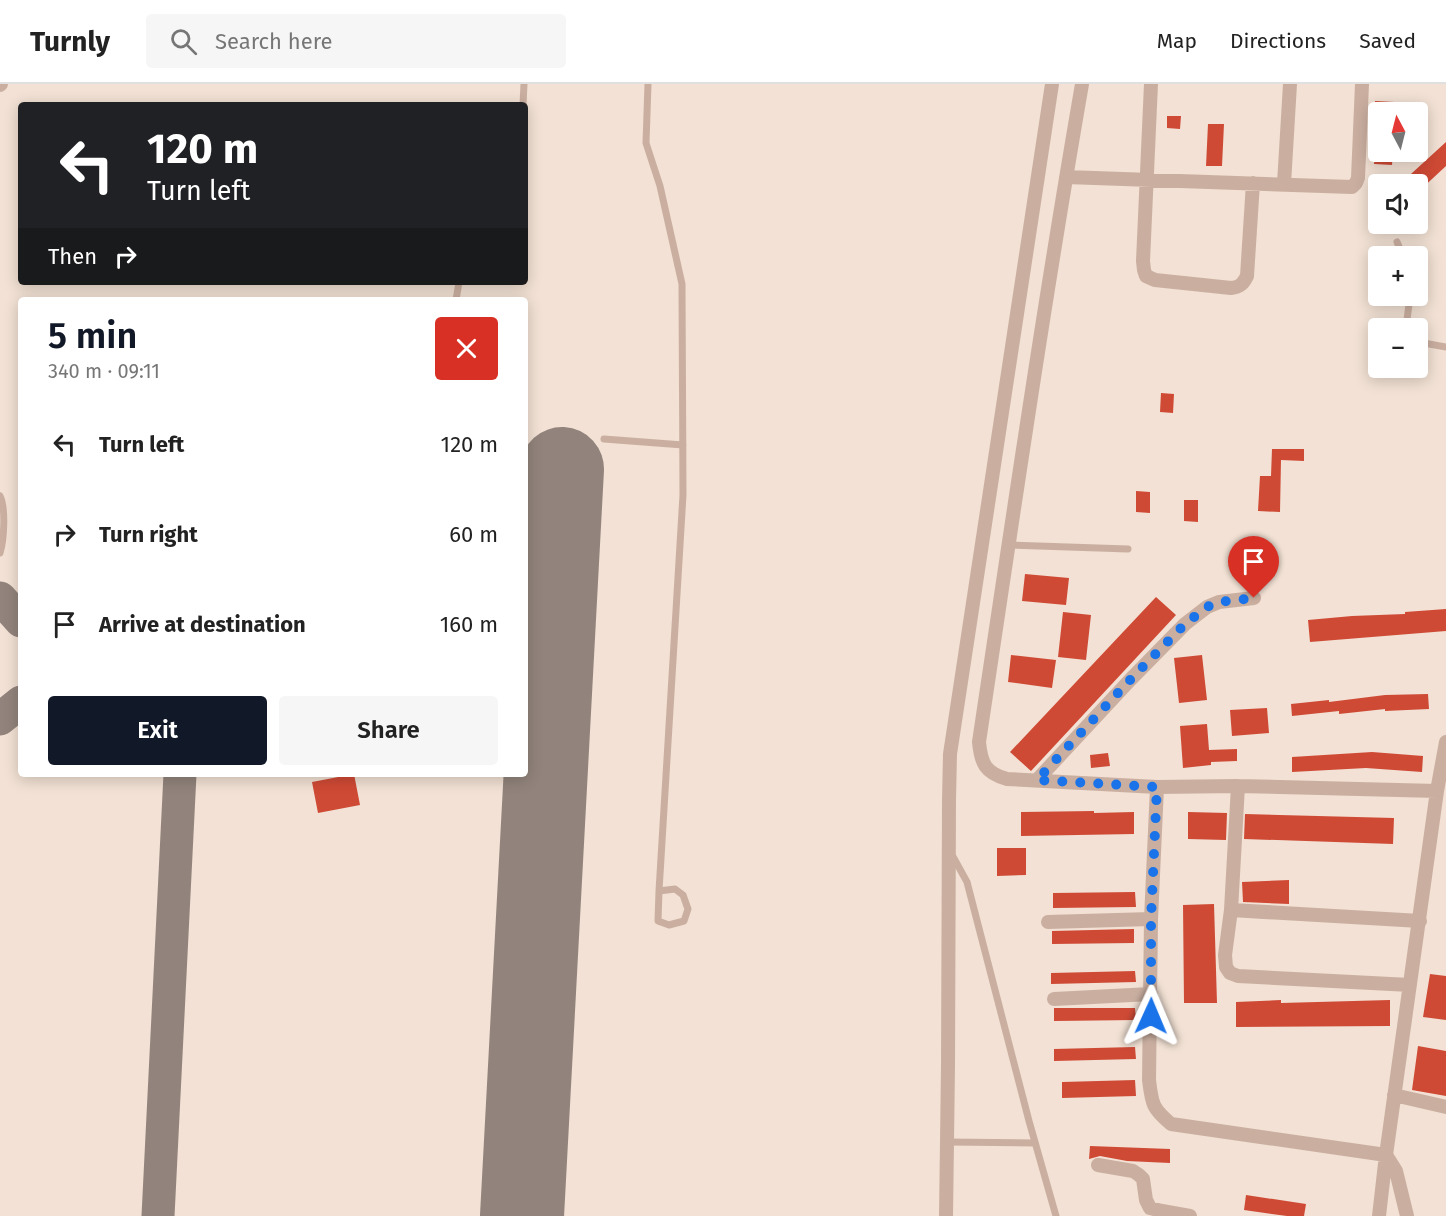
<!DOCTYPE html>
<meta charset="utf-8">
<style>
:root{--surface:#fff;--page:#f6f6f6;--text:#222;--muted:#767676;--line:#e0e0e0;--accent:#111827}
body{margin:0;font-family:"Fira Sans",sans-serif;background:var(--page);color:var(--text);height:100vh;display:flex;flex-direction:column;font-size:22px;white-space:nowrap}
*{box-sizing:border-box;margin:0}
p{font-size:20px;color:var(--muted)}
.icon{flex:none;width:33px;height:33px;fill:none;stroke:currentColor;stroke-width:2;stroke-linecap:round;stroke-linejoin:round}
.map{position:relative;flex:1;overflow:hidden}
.drawer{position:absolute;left:18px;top:213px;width:510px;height:480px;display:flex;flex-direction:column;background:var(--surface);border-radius:6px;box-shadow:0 3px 15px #0003}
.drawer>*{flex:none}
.guide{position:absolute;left:18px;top:18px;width:510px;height:183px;border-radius:6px;box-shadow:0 3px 15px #0003;background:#202124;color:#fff;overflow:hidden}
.needle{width:39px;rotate:353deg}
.buttons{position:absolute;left:1368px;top:18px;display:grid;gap:12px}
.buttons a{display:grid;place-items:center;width:60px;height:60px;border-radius:6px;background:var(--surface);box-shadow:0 3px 15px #0003;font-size:30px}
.pin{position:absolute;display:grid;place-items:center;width:51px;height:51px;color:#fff;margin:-62px -26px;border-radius:50% 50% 50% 0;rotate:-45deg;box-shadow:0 0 6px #0007}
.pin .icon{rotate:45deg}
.me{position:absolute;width:66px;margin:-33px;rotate:1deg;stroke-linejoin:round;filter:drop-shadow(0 0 4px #0008)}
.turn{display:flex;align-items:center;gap:21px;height:126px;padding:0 30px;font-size:27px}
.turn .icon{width:78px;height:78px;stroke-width:2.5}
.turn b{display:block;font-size:42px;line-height:51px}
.then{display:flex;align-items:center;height:57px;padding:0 30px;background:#0003;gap:12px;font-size:22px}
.round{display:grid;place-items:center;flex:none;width:63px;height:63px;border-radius:6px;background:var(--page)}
.head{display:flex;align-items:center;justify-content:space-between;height:102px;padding:0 30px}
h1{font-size:36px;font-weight:600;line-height:45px;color:var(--accent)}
.primary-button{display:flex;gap:12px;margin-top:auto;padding:12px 30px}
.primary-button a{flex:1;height:69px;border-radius:6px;background:var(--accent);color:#fff;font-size:24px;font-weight:600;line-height:69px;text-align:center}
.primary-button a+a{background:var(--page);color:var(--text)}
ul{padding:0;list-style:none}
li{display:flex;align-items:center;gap:18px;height:90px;padding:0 30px}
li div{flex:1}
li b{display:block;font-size:22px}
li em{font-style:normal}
header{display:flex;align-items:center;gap:36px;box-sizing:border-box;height:84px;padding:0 30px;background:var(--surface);border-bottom:2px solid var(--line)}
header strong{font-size:28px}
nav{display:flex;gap:33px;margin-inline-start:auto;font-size:21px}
.search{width:420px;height:54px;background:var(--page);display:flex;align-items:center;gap:15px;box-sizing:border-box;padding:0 21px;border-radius:6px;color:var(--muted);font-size:22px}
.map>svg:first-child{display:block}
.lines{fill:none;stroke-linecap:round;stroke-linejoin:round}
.taxiway{stroke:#92847c;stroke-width:33}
.runway{stroke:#92847c;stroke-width:84}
.building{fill:#cf4a35}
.lane{stroke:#caafa0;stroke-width:7}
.street{stroke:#caafa0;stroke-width:14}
.route{stroke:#1a73e8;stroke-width:10;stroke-dasharray:0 18}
</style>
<header>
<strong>Turnly</strong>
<div class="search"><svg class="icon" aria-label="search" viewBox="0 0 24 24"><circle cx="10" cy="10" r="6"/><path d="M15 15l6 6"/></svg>Search here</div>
<nav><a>Map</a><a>Directions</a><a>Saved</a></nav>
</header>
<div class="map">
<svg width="1446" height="1132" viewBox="0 0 1446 1132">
<rect width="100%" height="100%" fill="#f2e1d4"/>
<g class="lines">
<path class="taxiway" d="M525,399L561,404
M0,514L21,537
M0,635L21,618
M158,1132L180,690"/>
<path class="runway" d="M522,1132L562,385"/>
</g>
<path class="building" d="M1375,17L1395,18L1394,28H1375Z
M1167,32H1181L1180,45L1167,44Z
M1208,40H1224L1222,82H1206Z
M1446,58V82L1418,108V100H1400Z
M1375,68H1393L1392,81L1374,80Z
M1161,309L1174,310L1173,329L1160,328Z
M1272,365H1304V377L1281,376L1280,428L1258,427L1260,392H1271Z
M1136,407L1150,408V429L1136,428Z
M1184,416H1198V438L1184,437Z
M1025,490L1069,494L1066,521L1022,517Z
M1156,513L1176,531L1031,687L1010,668Z
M1446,525V547L1310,558L1308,536L1352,532L1405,530V528Z
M1063,528L1091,531L1086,576L1058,573Z
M1011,571L1056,576L1052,604L1008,598Z
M1202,571L1207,616L1179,619L1174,574Z
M1428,610L1429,625L1385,627V625L1339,630V627L1292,632L1291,620L1329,616V618L1385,611Z
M1267,624L1269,649L1232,652L1230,626Z
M1207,640L1209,666L1237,665V677L1211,678V681L1183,684L1180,642Z
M1372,668L1423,672L1422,688L1366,684L1292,688V673Z
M1108,669L1110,682L1091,684L1090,671Z
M354,690L360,721L318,729L312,698Z
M1094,727V729L1134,728V750L1021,752V728Z
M1188,728L1227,729L1226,756L1188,755Z
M1245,730L1394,734L1393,760L1244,755Z
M997,764H1026V791L997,792Z
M1289,796V820L1243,818L1242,798Z
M1135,808L1136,823L1053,824V809Z
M1214,820L1217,919H1184L1183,821Z
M1134,845V859L1052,860V847Z
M1135,887L1136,898L1051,900V889Z
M1430,890L1446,892V936L1423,933Z
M1281,916V919L1390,916V942L1236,943V918Z
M1054,924H1135L1136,936L1054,937Z
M1418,962L1446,967V1012L1412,1006Z
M1135,963L1136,975L1054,977V965Z
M1135,996L1136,1012L1062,1014V998Z
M1090,1062L1170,1065V1079L1127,1077L1100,1072L1089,1075Z
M1246,1111L1306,1120L1304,1132H1287L1244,1126Z"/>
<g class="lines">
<path class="lane" d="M648,0L646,59L660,102L682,200L683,411L659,807L658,837L669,841L684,837L688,825L683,811L675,805L659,807
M523,21L524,0
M1397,158L1403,172
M456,216L459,198
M1406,244L1410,212
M1418,258L1446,263
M604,355L683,361
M0,412C6,424 4,456 0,469
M1009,461L1128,465
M951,769L967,798L1029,1037L1056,1132
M947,1058L1035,1059"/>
<path class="street" d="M1082,0C1044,219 1012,438 979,658C981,679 985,689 1007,695L1157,703L1238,702L1437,707L1446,658
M1151,0L1143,177L1144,186L1146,192L1155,196L1231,204C1240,203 1243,200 1247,192L1253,99
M0,1L1,0
M1066,93L1352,103L1356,99L1358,94L1362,0
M1284,100L1290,0
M1037,696L1130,596L1185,540L1207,523L1219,518L1254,514
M1238,702L1231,826L1225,871L1226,883L1230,889L1238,892L1410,901
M1157,703L1151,835L1149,996C1152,1020 1152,1024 1171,1040L1386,1071L1437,707
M1231,826L1420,837
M1048,838L1151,835
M1054,915L1151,910
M1394,1011L1446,1023
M1386,1071L1396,1087L1407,1132
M1098,1081L1133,1087L1139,1091L1143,1095L1146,1116L1150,1124L1162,1127L1190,1132
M946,1132L948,983L949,716L950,670L1052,0
M1379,1132L1386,1071"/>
</g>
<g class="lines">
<path class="route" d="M1151,932V835L1157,703L1037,696L1130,596L1185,540L1207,523L1219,518L1254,514"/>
</g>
</svg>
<div class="buttons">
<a><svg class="needle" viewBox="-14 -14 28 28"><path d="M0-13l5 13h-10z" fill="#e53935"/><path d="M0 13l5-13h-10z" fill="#767676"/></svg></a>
<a><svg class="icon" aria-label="sound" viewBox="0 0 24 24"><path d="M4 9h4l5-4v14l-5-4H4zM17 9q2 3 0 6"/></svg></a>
<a>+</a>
<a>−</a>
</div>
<div class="pin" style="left:1254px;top:514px;background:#d93025"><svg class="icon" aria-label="arrive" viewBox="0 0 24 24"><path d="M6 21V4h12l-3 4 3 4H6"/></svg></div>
<svg class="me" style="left:1151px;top:932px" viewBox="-20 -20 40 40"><path d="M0-17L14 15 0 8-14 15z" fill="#1a73e8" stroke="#fff" stroke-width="4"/></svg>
<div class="guide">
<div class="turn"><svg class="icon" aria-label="left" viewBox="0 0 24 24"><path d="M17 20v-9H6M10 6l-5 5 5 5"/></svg><div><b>120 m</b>Turn left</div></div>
<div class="then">Then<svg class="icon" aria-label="right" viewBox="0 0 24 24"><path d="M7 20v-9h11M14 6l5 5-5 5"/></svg></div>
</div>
<section class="drawer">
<div class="head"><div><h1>5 min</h1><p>340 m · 09:11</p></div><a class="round" style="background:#d93025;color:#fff"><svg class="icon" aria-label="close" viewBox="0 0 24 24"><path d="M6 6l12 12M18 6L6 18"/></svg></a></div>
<ul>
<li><svg class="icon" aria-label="left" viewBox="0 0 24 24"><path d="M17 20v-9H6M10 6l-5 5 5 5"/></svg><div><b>Turn left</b></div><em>120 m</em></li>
<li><svg class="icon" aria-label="right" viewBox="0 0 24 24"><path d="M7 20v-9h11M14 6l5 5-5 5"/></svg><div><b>Turn right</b></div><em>60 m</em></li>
<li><svg class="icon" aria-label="arrive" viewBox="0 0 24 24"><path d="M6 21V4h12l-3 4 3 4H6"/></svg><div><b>Arrive at destination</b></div><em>160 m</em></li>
</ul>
<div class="primary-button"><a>Exit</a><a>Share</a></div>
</section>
</div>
